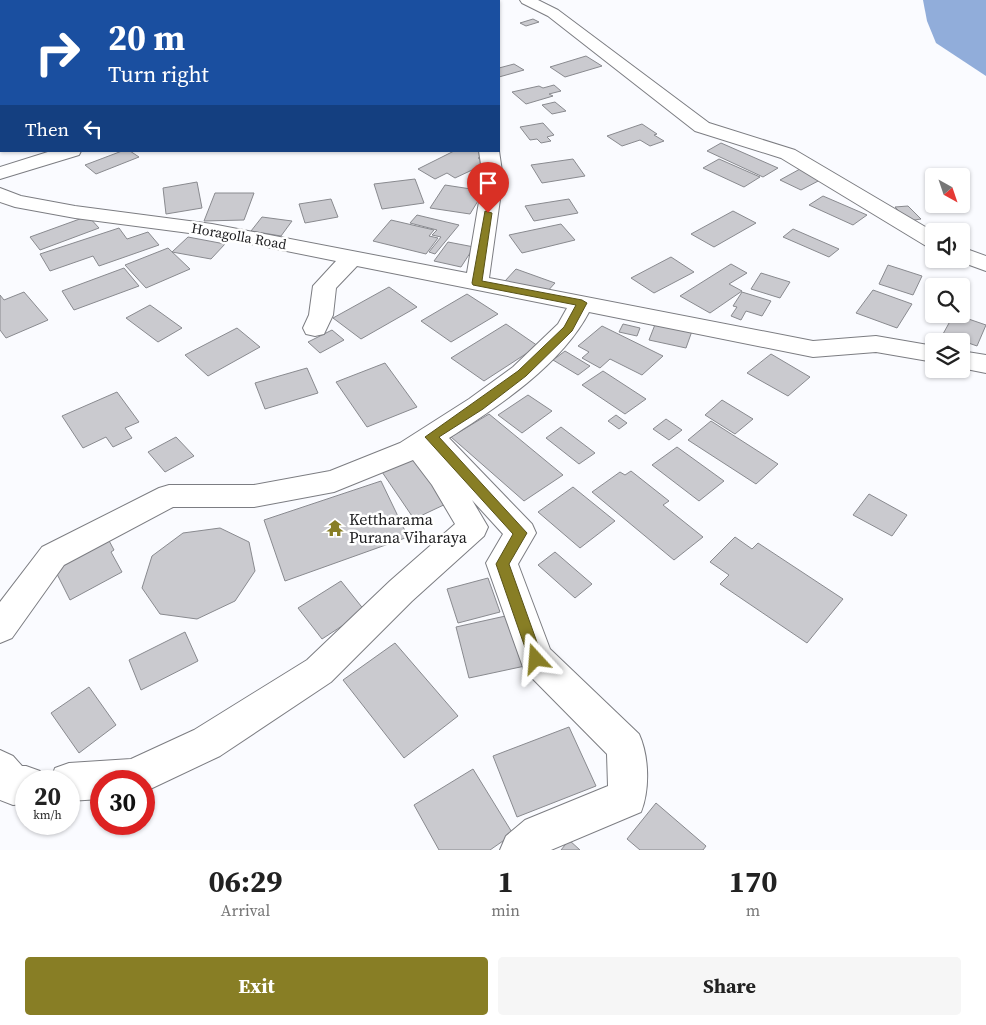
<!DOCTYPE html>
<style>
:root{--surface:#fff;--page:#f6f6f6;--text:#222;--muted:#767676;--accent:#887e25}
body{margin:0;font-family:"Source Serif 4",serif;background:var(--page);color:var(--text);height:100vh;display:flex;flex-direction:column;font-size:19px;white-space:nowrap}
*{box-sizing:border-box;margin:0}
p{font-size:16px;color:var(--muted)}
.icon{flex:none;width:28px;height:28px;fill:none;stroke:currentColor;stroke-width:2;stroke-linecap:round;stroke-linejoin:round}
.map{position:relative;height:850px;overflow:hidden}
.details{display:flex;flex-direction:column;background:var(--surface);flex:1}
.details>*{flex:none}
.guide{position:absolute;left:0px;top:0px;width:500px;height:152px;box-shadow:0 1px 4px #0004;background:#1a4fa0;color:#fff;overflow:hidden}
.needle{width:32px;rotate:140deg}
.controls{position:absolute;left:925px;top:168px;display:grid;gap:10px}
.controls a{display:grid;place-items:center;width:45px;height:45px;border-radius:5px;background:var(--surface);box-shadow:0 1px 4px #0004;font-size:25px}
.speed{position:absolute;left:15px;top:770px;display:flex;gap:10px;font-size:25px;font-weight:700;text-align:center}
.speed>*{display:grid;place-content:center;width:65px;height:65px;border-radius:50%;background:var(--surface);box-shadow:0 1px 4px #0004;line-height:1}
.speed small{font-size:12px;font-weight:400}
.speed .limit{border:8px solid #d22;background:#fff;color:#111}
.pin{position:absolute;display:grid;place-items:center;width:42px;height:42px;color:#fff;margin:-51px -21px;border-radius:50% 50% 50% 0;rotate:-45deg;box-shadow:0 0 5px #0007}
.pin .icon{rotate:45deg}
.me{position:absolute;width:55px;margin:-28px;rotate:341deg;stroke-linejoin:round;filter:drop-shadow(0 0 4px #0008)}
.turn{display:flex;align-items:center;gap:18px;height:105px;padding:0 25px;font-size:22px}
.turn .icon{width:65px;height:65px;stroke-width:2.5}
.turn b{display:block;font-size:35px;line-height:42px}
.then{display:flex;align-items:center;height:48px;padding:0 25px;background:#0003;gap:10px;font-size:19px}
.eta{display:flex;justify-content:space-evenly;align-items:center;height:85px;text-align:center}
.eta b{font-size:30px;font-weight:700;line-height:35px}
.button{display:flex;gap:10px;margin-top:auto;padding:10px 25px}
.button a{flex:1;height:58px;border-radius:5px;background:var(--accent);color:#fff;font-size:20px;font-weight:700;line-height:58px;text-align:center}
.button a+a{background:var(--page);color:var(--text)}
.map>svg:first-child{display:block}
.water{fill:#91adda}
.building{fill:#cacacf;stroke:#898a8f}
.lines{fill:none;stroke-linecap:round;stroke-linejoin:round}
.minor-casing{stroke:#7c7d82;stroke-width:2}
.minor{fill:#fff;fill-rule:evenodd}
.route{fill:#887e25;stroke:#585218}
.labels{text-anchor:middle;stroke-width:5;stroke-linejoin:round;paint-order:stroke}
.far-street-label{font-size:14px;fill:#1d1d1f;stroke:#fff}
.poi-label{font-size:16px;fill:#1d1d1f;stroke:#fff;text-anchor:start}
</style>
<div class="map">
<svg width="986" height="850" viewBox="0 0 986 850">
<rect width="100%" height="100%" fill="#fafbff"/>
<path class="water" d="M923,0H986V76L936,43L927,21Z"/>
<path class="building" d="M533,19L539,22L526,26L520,23Z
M586,56L602,66L565,77L550,67Z
M514,64L524,70L499,77V68Z
M554,85L561,91L549,94L553,96L526,104L512,92L539,86L543,88Z
M555,102L566,111L552,114L542,105Z
M543,123L554,135L547,137L551,141L541,143L537,139L530,140L520,127Z
M642,124L657,134L654,135L664,141L650,146L640,140L622,146L607,136Z
M721,143L778,168L763,177L707,151Z
M122,151H130L139,157L96,174L85,165Z
M454,151H481L486,154L478,158L487,163L455,178L447,173L435,179L418,169Z
M573,159L585,176L542,183L531,165Z
M719,159L760,177L744,187L703,168Z
M800,169L822,179L801,190L780,180Z
M415,179L424,203L382,209L374,184Z
M197,182L202,208L166,214L163,188Z
M445,185L484,191L470,214L430,208Z
M215,193H254L244,220L204,221Z
M823,196L867,215L853,225L809,205Z
M331,199L338,217L305,223L299,204Z
M569,199L578,213L534,221L525,206Z
M908,206L921,219L908,221L895,207Z
M733,211L756,223L714,247L691,234Z
M417,215L459,225L435,254L429,252L441,237L432,235L437,230L410,223Z
M88,216L99,228L40,250L30,237Z
M262,217L292,221L281,236L251,231Z
M391,220L434,230L429,236L438,238L426,254L373,241Z
M561,224L575,240L522,253L509,235Z
M119,228L127,239L148,232L159,245L99,266L93,256L50,271L40,254Z
M793,229L839,249L829,257L783,237Z
M188,237L225,244L211,259L172,252Z
M448,242L474,247L461,267L434,261Z
M168,248L190,269L146,288L125,265Z
M671,257L694,272L654,293L631,278Z
M731,264L747,273L729,284L742,291L710,313L680,296Z
M888,265L922,276L913,295L879,284Z
M124,268L139,286L74,310L62,291Z
M516,269L555,283L545,294L505,281Z
M761,273L790,282L780,298L751,289Z
M389,287L417,307L361,339L333,318Z
M873,290L912,304L897,328L856,313Z
M24,292L48,320L6,338L0,330V295L4,300Z
M742,292L771,301L762,316L746,311L741,320L731,316L737,307L733,306Z
M467,294L498,314L451,342L421,321Z
M150,305L182,328L158,342L126,318Z
M954,314L986,325L977,346L943,334Z
M656,322L692,331L686,348L649,340Z
M506,324L538,346L484,381L451,358Z
M623,324L640,328L637,336L619,332Z
M602,326L663,356L642,375L610,359L600,368L582,358L589,352L578,346Z
M237,328L260,347L208,376L185,355Z
M332,330L344,340L320,353L308,342Z
M565,351L590,366L578,375L553,360Z
M771,354L810,377L788,396L747,373Z
M385,363L417,407L367,427L336,382Z
M307,368L318,393L265,409L255,383Z
M603,371L646,399L625,414L582,385Z
M117,392L139,422L125,428L132,438L113,447L106,437L83,448L62,416Z
M528,395L552,411L522,433L498,415Z
M722,400L753,419L735,434L705,415Z
M489,414L563,475L524,501L451,437Z
M616,415L627,423L619,429L608,421Z
M666,419L682,430L669,440L653,429Z
M711,421L778,464L756,484L688,440Z
M561,427L595,453L579,464L546,438Z
M176,437L194,456L165,472L148,452Z
M677,447L724,481L699,501L652,465Z
M414,454L450,502L414,519L380,469Z
M631,471L669,501L663,505L703,537L674,560L592,492L620,472L625,475Z
M381,481L408,537L285,581L264,520Z
M573,487L615,521L580,548L538,512Z
M869,494L907,515L892,536L853,515Z
M220,528L249,542L255,571L235,601L197,619L160,614L142,588L152,556L183,533Z
M106,535L114,550L111,552L122,572L70,600L51,562Z
M735,537L752,549L758,543L843,599L807,643L720,584L729,575L710,562Z
M555,552L592,584L575,598L538,565Z
M488,578L500,612L458,623L447,589Z
M341,581L365,611L322,639L298,608Z
M510,615L525,666L469,678L456,627Z
M185,632L198,661L141,690L129,660Z
M395,643L458,716L404,758L343,680Z
M89,687L116,725L79,753L51,713Z
M569,727L596,786L517,817L493,756Z
M473,769L513,834L490,850H439L414,805Z
M656,803L706,846L703,850H640L627,839Z
M569,840L580,850H561Z"/>
<g class="lines">
<g class="minor-casing">
<path id="minor" d="M365,0H380V1H366Z
M520,0H538L558,10L709,123L795,150L934,232V248L926,246L781,158L695,131L548,16L522,3Z
M0,47H1V57H0Z
M51,151H81L79,155L0,179V167Z
M479,151H499L503,178L489,278L813,341L876,336L934,346V362L876,352L813,357L589,312C562,364 498,407 449,438L532,524L536,533L518,564L550,649L639,734C649,756 650,789 641,812L551,850H500L506,836L525,820L608,786L607,754L524,670L486,563L503,534L472,500L488,527L484,536L412,601L331,682L220,756L146,791L144,793V781H101V799L69,801V781H50L55,768L69,763L131,759L194,730L307,660L390,581L455,524L432,485L413,460L334,492L254,507H173L64,565L12,638L0,643V602L42,547L159,488L169,485H254L330,471L400,443L469,399L513,367L558,324L567,308L357,266L336,288L333,315L324,334L315,336L306,334L303,328L309,315L313,286L336,261L212,236L75,218L15,207L0,202V188L21,196L75,206L212,224L467,273L483,178Z
M961,247L986,256V271L953,259H961Z
M961,351L986,355V373L961,368Z
M0,750L13,756L22,766H26L40,771L44,781H26V804L13,805L0,800Z"/>
</g>
<use href="#minor" class="minor"/>
</g>
<path class="route" d="M485,211L492,213L482,281L582,300L587,303L572,331L526,376L483,409L439,437L527,533L509,564L543,659L541,663L536,665L531,663L529,659L496,564L513,534L425,437L518,371L564,327L576,305L473,285L472,283Z"/>
<defs>
<g id="temple-bare" transform="scale(1.35)"><path d="M0-6L5-2H3V0L6.5 2.5H4V6H1.5V3h-3V6H-4V2.5H-6.5L-3 0V-2H-5Z" fill="#887e25" stroke="#fff" stroke-width="2.5" paint-order="stroke"/></g>
</defs>
<g fill-rule="evenodd">
<use href="#temple-bare" x="335" y="528"/>
</g>
<g class="labels">
<g class="far-street-label">
<text transform="translate(239 236) rotate(10)" y="5">Horagolla Road</text>
</g>
<g class="poi-label">
<text x="349" y="525">Kettharama<tspan x="349" dy="18">Purana Viharaya</tspan></text>
</g>
</g>
</svg>
<div class="controls">
<a><svg class="needle" viewBox="-14 -14 28 28"><path d="M0-13l5 13h-10z" fill="#e53935"/><path d="M0 13l5-13h-10z" fill="#767676"/></svg></a>
<a><svg class="icon" aria-label="sound" viewBox="0 0 24 24"><path d="M4 9h4l5-4v14l-5-4H4zM17 9q2 3 0 6"/></svg></a>
<a><svg class="icon" aria-label="search" viewBox="0 0 24 24"><circle cx="10" cy="10" r="6"/><path d="M15 15l6 6"/></svg></a>
<a><svg class="icon" aria-label="layers" viewBox="0 0 24 24"><path d="M12 4l9 5-9 5-9-5zM3 14l9 5 9-5"/></svg></a>
</div>
<div class="speed"><div>20<small>km/h</small></div><div class="limit">30</div></div>
<div class="pin" style="left:488px;top:213px;background:#d93025"><svg class="icon" aria-label="arrive" viewBox="0 0 24 24"><path d="M6 21V4h12l-3 4 3 4H6"/></svg></div>
<svg class="me" style="left:536px;top:659px" viewBox="-20 -20 40 40"><path d="M0-17L14 15 0 8-14 15z" fill="#887e25" stroke="#fff" stroke-width="4"/></svg>
<div class="guide">
<div class="turn"><svg class="icon" aria-label="right" viewBox="0 0 24 24"><path d="M7 20v-9h11M14 6l5 5-5 5"/></svg><div><b>20 m</b>Turn right</div></div>
<div class="then">Then<svg class="icon" aria-label="left" viewBox="0 0 24 24"><path d="M17 20v-9H6M10 6l-5 5 5 5"/></svg></div>
</div>
</div>
<section class="details">
<div class="eta">
<div><b>06:29</b><p>Arrival</p></div>
<div><b>1</b><p>min</p></div>
<div><b>170</b><p>m</p></div>
</div>
<div class="button"><a>Exit</a><a>Share</a></div>
</section>
